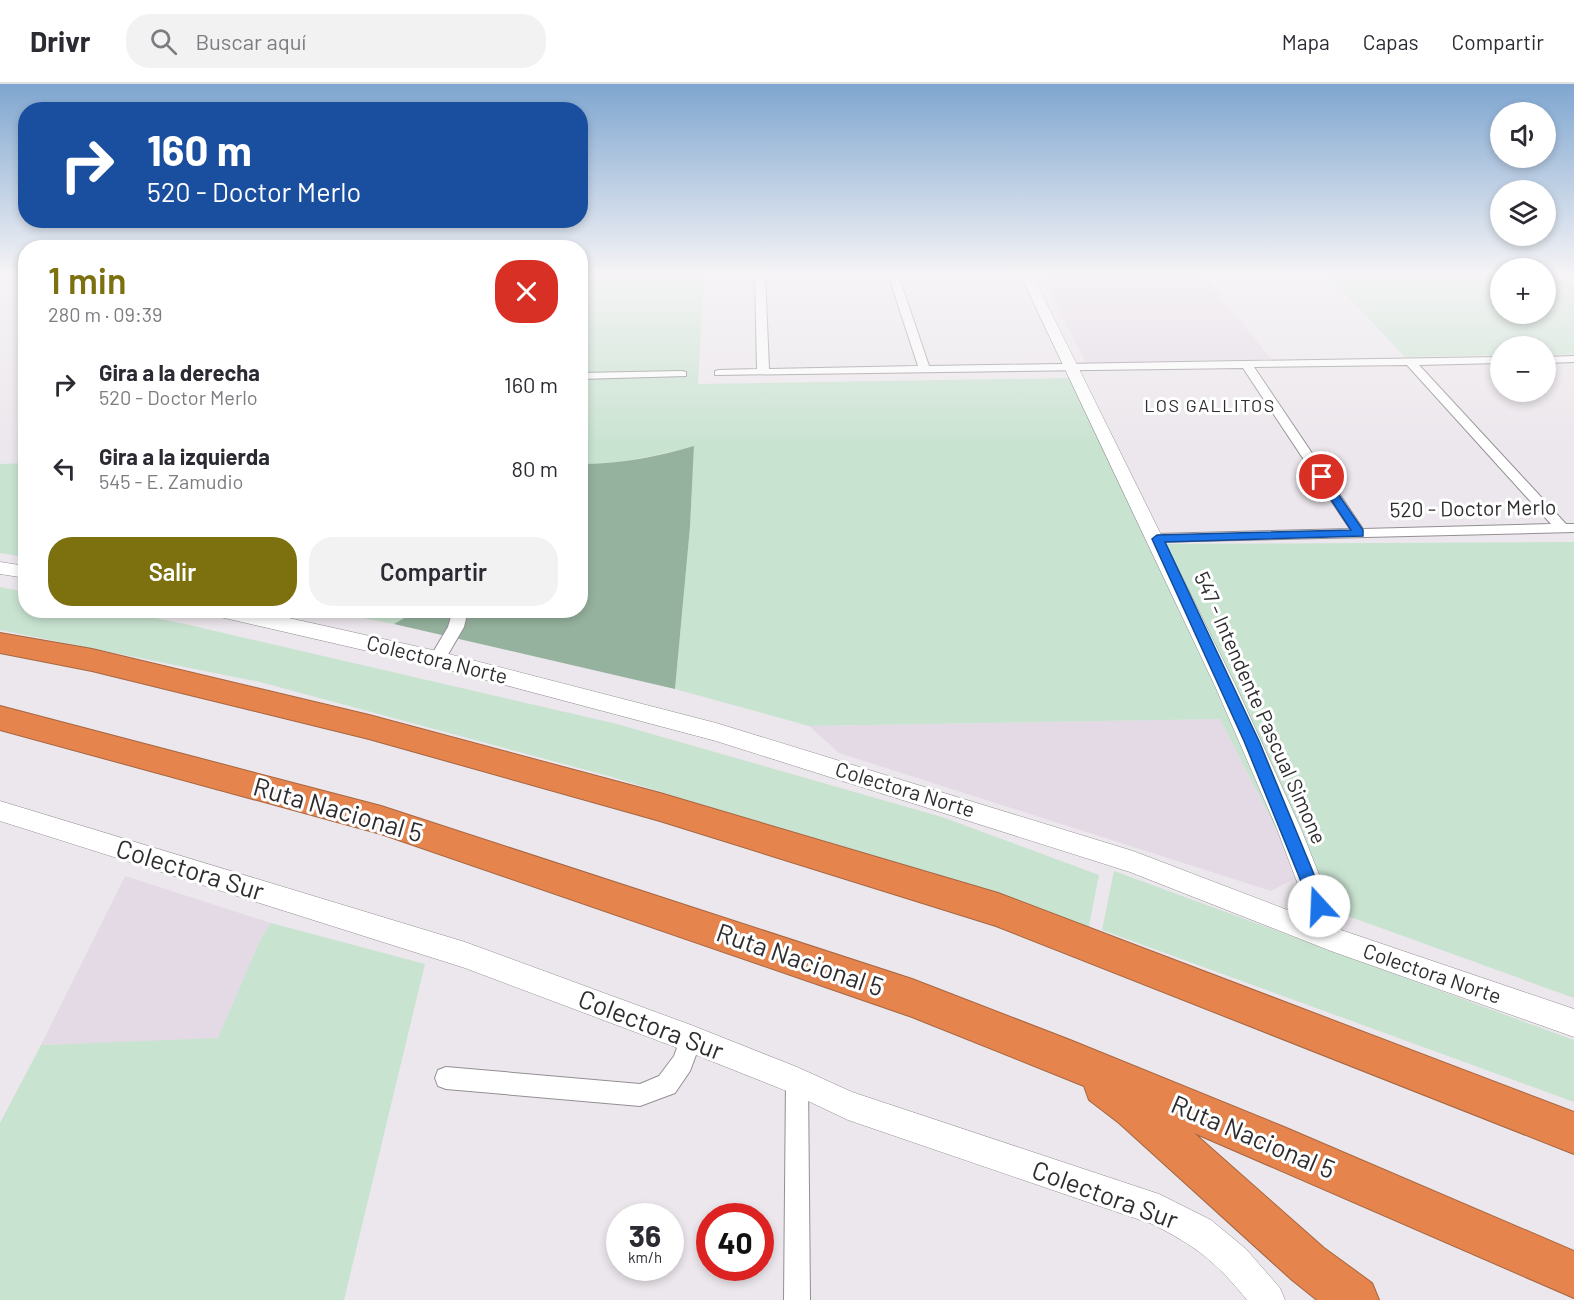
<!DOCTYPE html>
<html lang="es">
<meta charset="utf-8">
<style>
:root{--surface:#fff;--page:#f2f2f3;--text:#2b2b33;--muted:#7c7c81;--line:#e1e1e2;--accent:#7d700f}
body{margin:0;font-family:Barlow,sans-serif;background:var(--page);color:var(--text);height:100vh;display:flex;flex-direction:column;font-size:22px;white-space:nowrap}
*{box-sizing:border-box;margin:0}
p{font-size:20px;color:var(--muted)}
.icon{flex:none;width:33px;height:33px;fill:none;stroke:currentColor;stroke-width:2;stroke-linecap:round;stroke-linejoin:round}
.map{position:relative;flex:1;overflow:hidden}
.panel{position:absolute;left:18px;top:156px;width:570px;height:378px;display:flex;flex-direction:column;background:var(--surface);border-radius:24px;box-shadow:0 3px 9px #0003}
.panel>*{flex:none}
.hud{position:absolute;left:18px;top:18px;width:570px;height:126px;border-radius:24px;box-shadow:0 3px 9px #0003;background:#1a4fa0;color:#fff;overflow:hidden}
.fabs{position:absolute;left:1490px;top:18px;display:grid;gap:12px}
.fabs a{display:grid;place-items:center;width:66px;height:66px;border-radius:50%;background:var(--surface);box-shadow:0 3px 9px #0003;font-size:30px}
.speed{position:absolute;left:606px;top:1119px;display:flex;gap:12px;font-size:30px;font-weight:700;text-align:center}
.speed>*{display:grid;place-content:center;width:78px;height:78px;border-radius:50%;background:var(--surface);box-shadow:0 3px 9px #0003;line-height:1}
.speed small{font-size:15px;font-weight:400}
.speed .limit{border:9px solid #d22;background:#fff;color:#111}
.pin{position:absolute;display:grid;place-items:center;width:51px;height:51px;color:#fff;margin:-26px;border:3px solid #fff;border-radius:50%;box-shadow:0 2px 6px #0007}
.me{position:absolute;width:66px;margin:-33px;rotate:340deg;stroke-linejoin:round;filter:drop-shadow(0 0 4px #0008)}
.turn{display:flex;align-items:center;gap:21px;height:126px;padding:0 30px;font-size:27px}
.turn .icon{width:78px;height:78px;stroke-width:2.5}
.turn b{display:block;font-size:42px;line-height:51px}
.round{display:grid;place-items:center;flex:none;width:63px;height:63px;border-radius:24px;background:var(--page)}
.summary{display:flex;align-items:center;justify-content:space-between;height:102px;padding:0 30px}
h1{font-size:36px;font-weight:600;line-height:45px;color:var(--accent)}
.cta{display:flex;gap:12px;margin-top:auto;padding:12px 30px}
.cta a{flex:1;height:69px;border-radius:24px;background:var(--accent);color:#fff;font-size:24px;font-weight:600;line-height:69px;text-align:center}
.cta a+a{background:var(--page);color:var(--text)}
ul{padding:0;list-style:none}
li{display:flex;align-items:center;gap:18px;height:84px;padding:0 30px}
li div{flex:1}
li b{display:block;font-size:22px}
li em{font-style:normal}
header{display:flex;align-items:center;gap:36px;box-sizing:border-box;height:84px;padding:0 30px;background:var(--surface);border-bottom:2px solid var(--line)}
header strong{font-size:28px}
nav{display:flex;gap:33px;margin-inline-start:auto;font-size:21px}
.search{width:420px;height:54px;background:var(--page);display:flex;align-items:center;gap:15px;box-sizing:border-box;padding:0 21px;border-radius:24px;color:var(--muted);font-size:22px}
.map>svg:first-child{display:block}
.built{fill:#e4dae6}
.green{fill:#c9e3d1}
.forest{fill:#95b29e}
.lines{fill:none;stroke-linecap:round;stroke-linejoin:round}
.minor-casing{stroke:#938f93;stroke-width:2}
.tertiary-casing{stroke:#938f93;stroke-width:1}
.motorway-casing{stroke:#a56642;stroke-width:2}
.minor{fill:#fff;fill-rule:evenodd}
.tertiary{fill:#fff;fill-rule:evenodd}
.motorway{fill:#e5844c;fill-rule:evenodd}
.route{fill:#1a73e8;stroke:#114b97;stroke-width:1.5}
.labels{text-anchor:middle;stroke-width:6;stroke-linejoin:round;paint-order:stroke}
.far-neighbourhood-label{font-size:18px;letter-spacing:1.5px;fill:#2f2d2f;stroke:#fff}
.street-label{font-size:21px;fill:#2f2d2f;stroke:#fff}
.near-street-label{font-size:26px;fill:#2f2d2f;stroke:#fff}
</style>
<header>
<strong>Drivr</strong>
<div class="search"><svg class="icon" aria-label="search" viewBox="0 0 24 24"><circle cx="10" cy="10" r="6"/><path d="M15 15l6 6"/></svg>Buscar aquí</div>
<nav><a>Mapa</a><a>Capas</a><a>Compartir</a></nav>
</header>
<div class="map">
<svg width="1574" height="1216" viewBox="0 0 1574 1216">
<rect width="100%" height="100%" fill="#ece7ec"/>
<path class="built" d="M1041,190H1203L1271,275L1086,279Z
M1220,635L1300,792L1271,807L839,669L809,642Z
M125,792L271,839L261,854L218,955L41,961Z"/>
<path class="green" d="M581,190H704L698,300L1071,294L1150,460L1574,458V914L1334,827L1320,793L1300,792L1220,635L809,642L675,605L690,443L694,363L614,380H581Z
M1326,190H1500V230H1545V193L1566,197L1574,203V270L1545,271V262H1500V271L1405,273Z
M25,379H26L25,473L0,469V380Z
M0,503L25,508L26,526L119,527L185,540L617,640L942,733L1099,791L1088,847L912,785L612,693L260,598L0,546Z
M326,527H416L394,540Z
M1114,787L1574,956V1018L1102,846Z
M271,839L425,880L344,1216H0V1039L41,961L218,954L261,854Z"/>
<path class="forest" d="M694,362L690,443L675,605L394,540L416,527L580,526L581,380C620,380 656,373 694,362Z"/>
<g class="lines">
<g class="minor-casing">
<path id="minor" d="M755,190H765L769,285L918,282L888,190H898L929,282L1500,273V279L1419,281L1566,440H1574V448L1152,458L1150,455L1152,452L1157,450L1350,445L1243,284L715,291V287L719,286L757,285ZM1407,281L1551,440L1363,445L1254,283Z
M1574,272V278L1545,279V273Z
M682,287L686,288V292L580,295V289Z
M453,526H468L464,543L443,579H431L429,575L448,543Z
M691,944L699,947L702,955L690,987L675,1009L640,1022L446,1005L438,1002L435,994L438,986L446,983L640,1000L659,992L674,972L683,947Z
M797,986L805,989L808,997L810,1216H784L786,997L789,989Z"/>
</g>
<g class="tertiary-casing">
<path id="tertiary" d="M1020,190H1032L1236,602L1301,745L1341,846L1574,925V953L1331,867L1130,788L716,657L437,583L220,533L213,531L211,526H253L437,567L716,639L1133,767L1311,835L1277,745L1215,602Z
M0,478L26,482V494L0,490Z
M0,717L465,858L691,941L797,983L852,1008L1159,1110L1211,1136L1246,1165L1280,1204L1285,1216H1247C1216,1178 1196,1162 1152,1140L848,1036L789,1008L691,969L465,884L0,737Z"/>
</g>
<g class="motorway-casing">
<path id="motorway" d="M0,549L92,565L369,631L660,709L998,809L1574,1028V1070L996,842L660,737L369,655L92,587L0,569Z
M0,622L381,722L912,895L1070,956L1284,1043L1574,1167V1214L1194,1049L1324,1164L1372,1199L1379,1216H1317L1292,1196L1119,1039L1089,1016L1084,1002L912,933L381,750L0,646Z"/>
</g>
<use href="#minor" class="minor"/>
<use href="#tertiary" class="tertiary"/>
<use href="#motorway" class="motorway"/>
</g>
<linearGradient id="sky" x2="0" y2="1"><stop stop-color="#7fa6d0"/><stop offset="0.53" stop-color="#f6f4f6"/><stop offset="1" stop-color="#f6f4f6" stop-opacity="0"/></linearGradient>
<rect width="1574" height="360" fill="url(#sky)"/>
<path class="route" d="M1322,390L1325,391L1363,446V452L1165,458L1259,657L1327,822L1325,828L1319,830L1313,828L1311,822L1244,657L1152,455L1157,451L1351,446L1316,393Z"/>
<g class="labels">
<g class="far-neighbourhood-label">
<text x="1210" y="328">LOS GALLITOS</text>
</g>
<g class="street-label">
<text transform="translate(1473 425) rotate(-1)" y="7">520 - Doctor Merlo</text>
<text transform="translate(437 576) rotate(14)" y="7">Colectora Norte</text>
<text transform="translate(1260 624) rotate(66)" y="7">547 - Intendente Pascual Simone</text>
<text transform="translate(905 706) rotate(17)" y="7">Colectora Norte</text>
<text transform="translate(1432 890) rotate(19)" y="7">Colectora Norte</text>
</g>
<g class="near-street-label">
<text transform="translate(338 726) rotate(16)" y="9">Ruta Nacional 5</text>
<text transform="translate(190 786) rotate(17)" y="9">Colectora Sur</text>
<text transform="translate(800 876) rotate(19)" y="9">Ruta Nacional 5</text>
<text transform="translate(651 941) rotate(21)" y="9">Colectora Sur</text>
<text transform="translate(1253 1053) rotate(23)" y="9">Ruta Nacional 5</text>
<text transform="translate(1105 1111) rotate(20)" y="9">Colectora Sur</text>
</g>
</g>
</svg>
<div class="fabs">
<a><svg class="icon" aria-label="sound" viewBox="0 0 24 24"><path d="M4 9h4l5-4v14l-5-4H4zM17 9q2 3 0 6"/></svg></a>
<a><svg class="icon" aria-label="layers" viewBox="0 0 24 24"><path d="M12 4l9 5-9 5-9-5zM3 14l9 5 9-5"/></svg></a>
<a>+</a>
<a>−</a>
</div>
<div class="speed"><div>36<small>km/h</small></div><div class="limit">40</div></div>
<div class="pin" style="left:1322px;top:393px;background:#d93025"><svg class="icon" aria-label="arrive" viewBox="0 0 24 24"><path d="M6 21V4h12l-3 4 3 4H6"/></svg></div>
<svg class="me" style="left:1319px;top:822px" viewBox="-20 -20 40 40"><circle r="19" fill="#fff"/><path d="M0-13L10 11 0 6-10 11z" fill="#1a73e8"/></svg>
<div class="hud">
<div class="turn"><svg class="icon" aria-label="right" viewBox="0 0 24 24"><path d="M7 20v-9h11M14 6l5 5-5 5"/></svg><div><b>160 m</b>520 - Doctor Merlo</div></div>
</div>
<section class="panel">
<div class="summary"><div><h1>1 min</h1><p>280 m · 09:39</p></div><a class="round" style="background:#d93025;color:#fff"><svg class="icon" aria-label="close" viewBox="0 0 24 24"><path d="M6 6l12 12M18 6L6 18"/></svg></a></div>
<ul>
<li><svg class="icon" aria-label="right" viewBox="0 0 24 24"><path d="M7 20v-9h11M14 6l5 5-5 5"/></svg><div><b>Gira a la derecha</b><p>520 - Doctor Merlo</p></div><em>160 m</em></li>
<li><svg class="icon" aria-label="left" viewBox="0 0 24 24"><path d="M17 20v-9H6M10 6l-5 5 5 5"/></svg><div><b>Gira a la izquierda</b><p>545 - E. Zamudio</p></div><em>80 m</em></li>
</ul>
<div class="cta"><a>Salir</a><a>Compartir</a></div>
</section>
</div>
